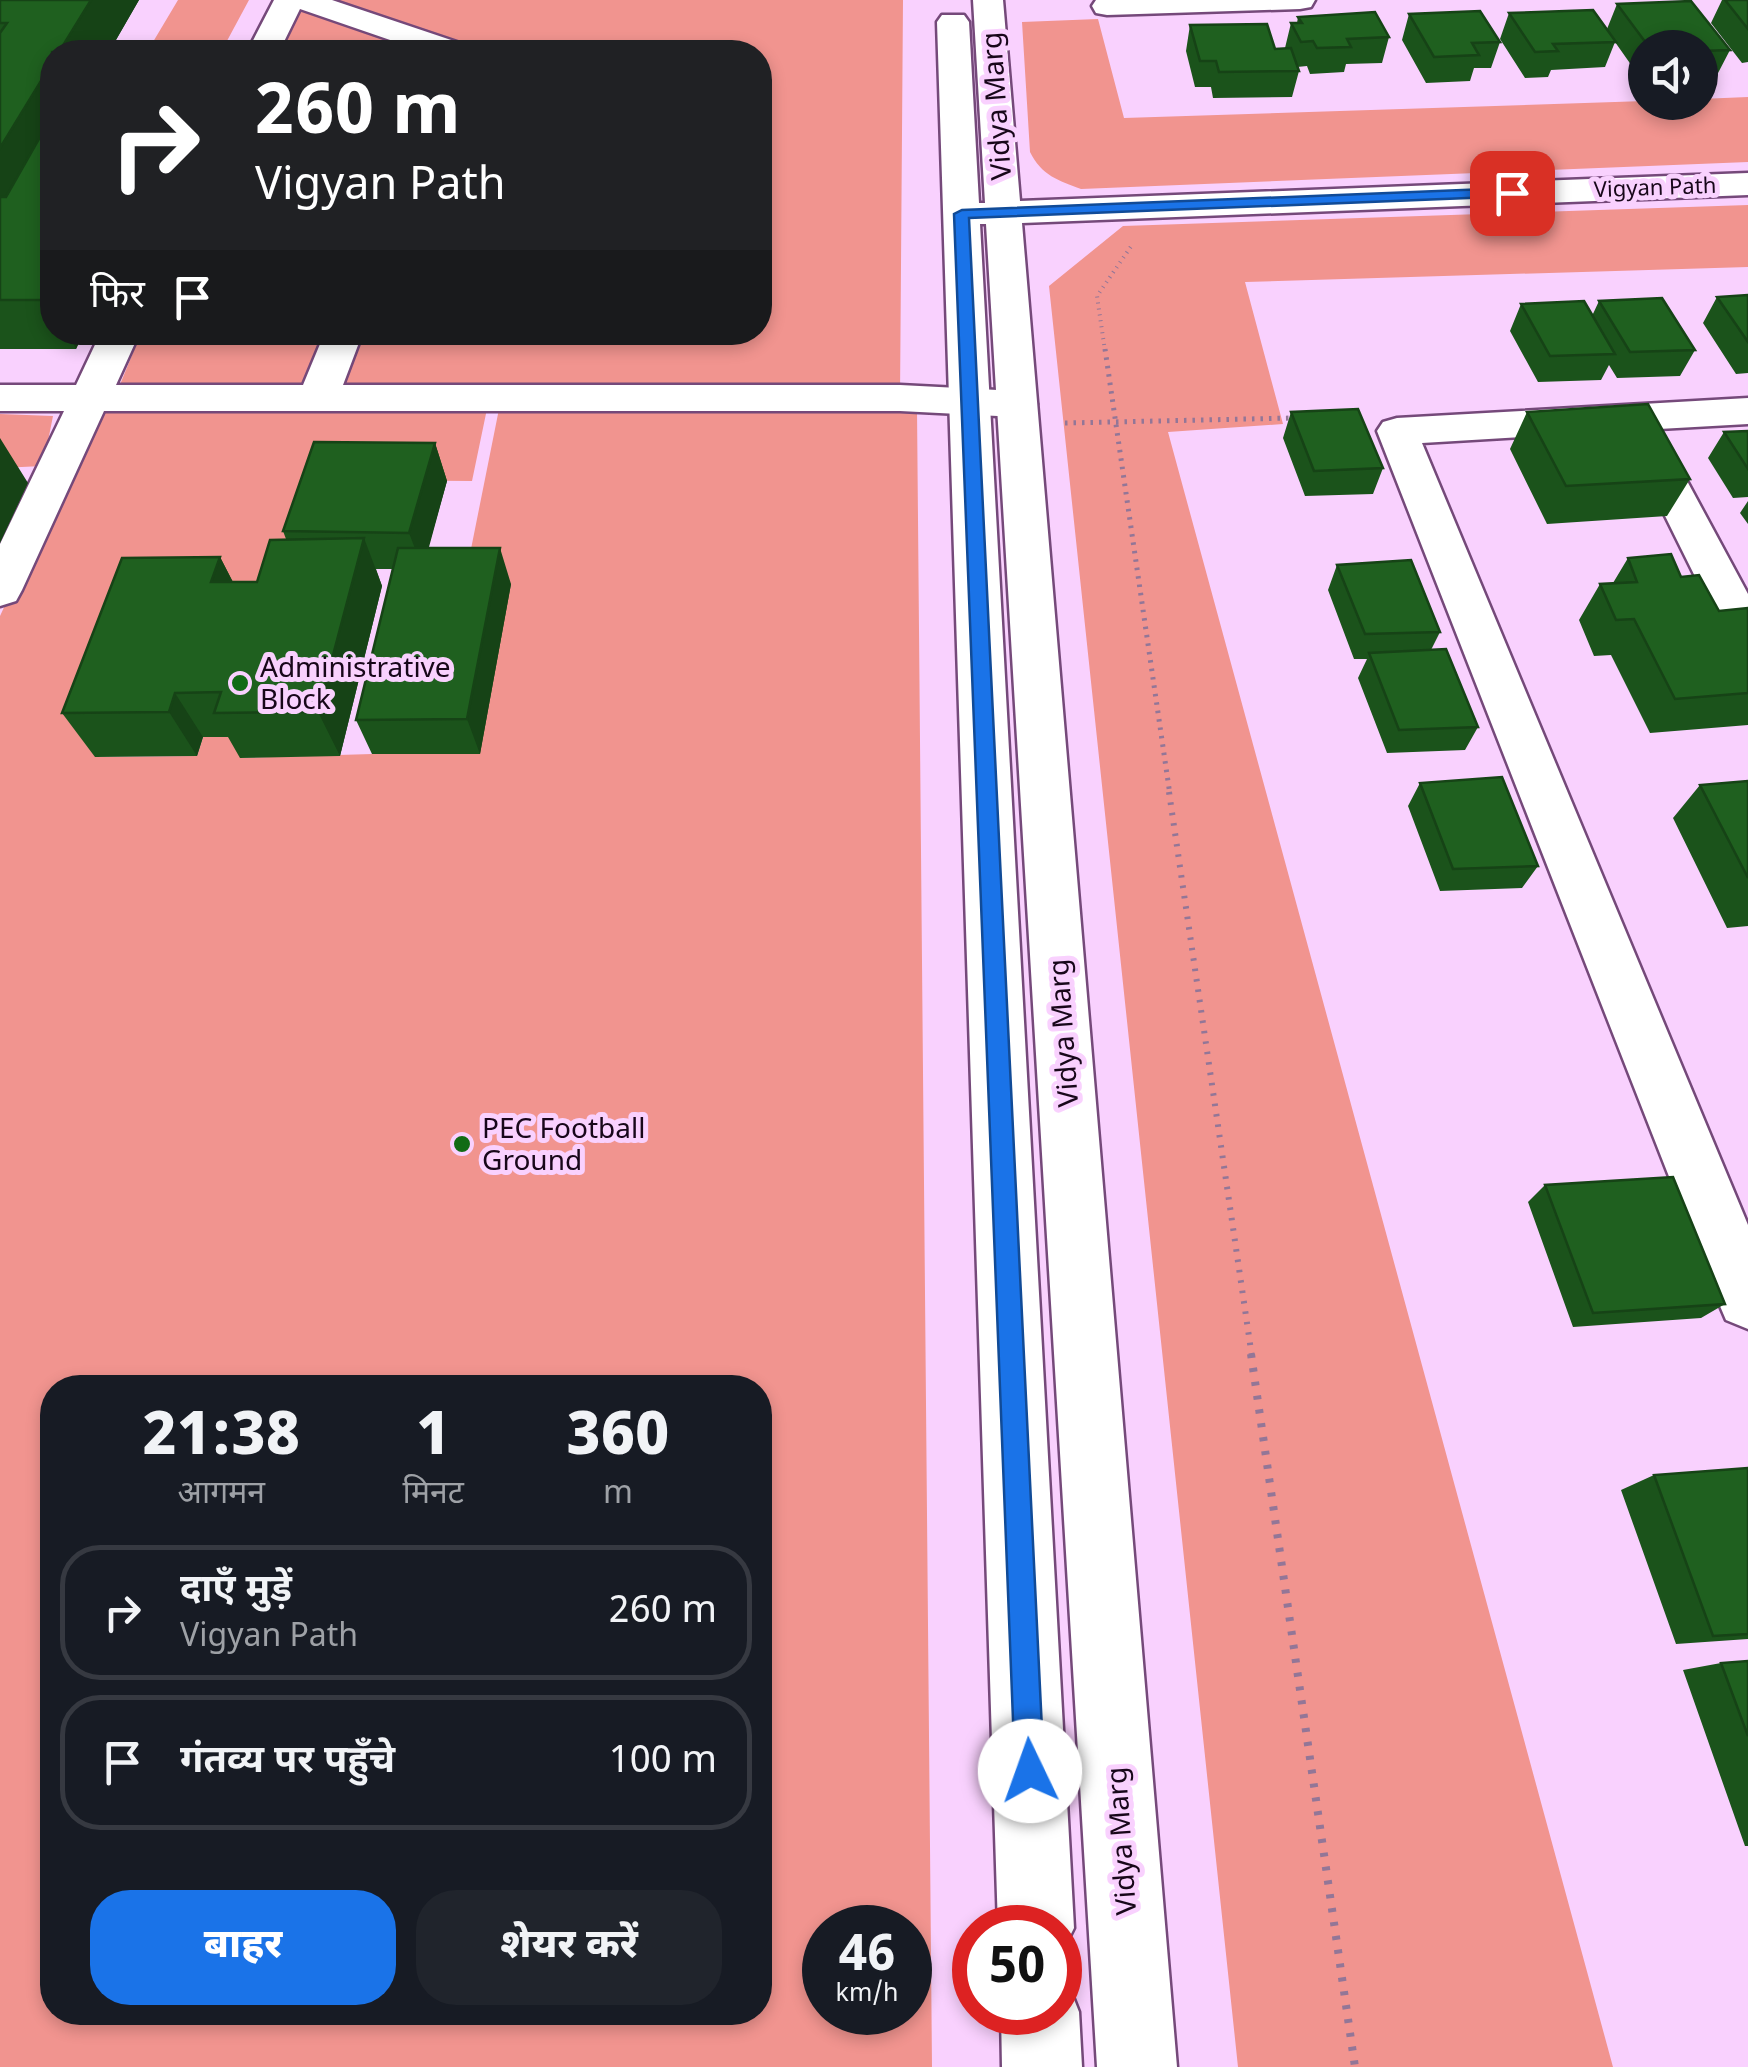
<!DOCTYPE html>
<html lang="hi">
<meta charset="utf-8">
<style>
:root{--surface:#171b24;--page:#20242c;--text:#f1f3f6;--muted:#9ea1a6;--line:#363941;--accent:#1a73e8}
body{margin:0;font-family:Georgia,"Noto Sans Devanagari",serif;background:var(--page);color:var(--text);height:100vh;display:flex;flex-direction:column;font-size:38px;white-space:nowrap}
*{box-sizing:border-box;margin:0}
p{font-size:32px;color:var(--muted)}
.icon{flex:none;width:55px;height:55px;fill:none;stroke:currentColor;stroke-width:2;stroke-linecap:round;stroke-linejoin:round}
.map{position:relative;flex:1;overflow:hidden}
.drawer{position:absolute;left:40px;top:1375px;width:732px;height:650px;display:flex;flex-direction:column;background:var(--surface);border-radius:40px;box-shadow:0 5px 15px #0003}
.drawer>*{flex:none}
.top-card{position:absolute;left:40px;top:40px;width:732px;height:305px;border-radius:40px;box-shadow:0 5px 15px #0003;background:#202124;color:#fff;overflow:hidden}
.buttons{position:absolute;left:1628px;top:30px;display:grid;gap:20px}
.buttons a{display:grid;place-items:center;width:90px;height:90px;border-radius:50%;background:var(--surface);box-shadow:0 5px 15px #0003;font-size:50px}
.speed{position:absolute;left:802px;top:1905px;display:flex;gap:20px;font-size:50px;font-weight:700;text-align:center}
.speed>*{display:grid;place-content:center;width:130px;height:130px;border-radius:50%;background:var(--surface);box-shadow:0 5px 15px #0003;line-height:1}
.speed small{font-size:25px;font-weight:400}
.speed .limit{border:15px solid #d22;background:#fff;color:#111}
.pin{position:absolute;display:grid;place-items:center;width:85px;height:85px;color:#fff;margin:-42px;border-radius:20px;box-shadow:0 5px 15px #0006}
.me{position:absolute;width:110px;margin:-55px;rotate:357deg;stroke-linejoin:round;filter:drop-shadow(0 0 8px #0008)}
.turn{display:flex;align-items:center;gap:35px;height:210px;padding:0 50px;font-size:45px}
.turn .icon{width:130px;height:130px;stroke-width:2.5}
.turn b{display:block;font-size:70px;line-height:85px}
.then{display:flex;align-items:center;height:95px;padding:0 50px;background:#0003;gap:20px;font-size:38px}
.eta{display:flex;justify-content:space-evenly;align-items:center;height:170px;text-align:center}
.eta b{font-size:60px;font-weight:800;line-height:70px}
.button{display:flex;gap:20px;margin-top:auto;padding:20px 50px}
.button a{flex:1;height:115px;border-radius:40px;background:var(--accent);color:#fff;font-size:40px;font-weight:800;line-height:115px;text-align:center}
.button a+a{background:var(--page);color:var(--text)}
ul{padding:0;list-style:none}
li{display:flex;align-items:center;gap:30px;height:135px;margin:0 20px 15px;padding:0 30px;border:5px solid var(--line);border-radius:40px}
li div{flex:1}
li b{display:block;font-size:38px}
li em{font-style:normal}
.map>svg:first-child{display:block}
.green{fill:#f1948f;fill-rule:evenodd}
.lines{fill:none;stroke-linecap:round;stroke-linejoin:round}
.minor-casing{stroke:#75497a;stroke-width:5}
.major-casing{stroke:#75497a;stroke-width:5}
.path-far3{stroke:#937697;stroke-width:4;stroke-dasharray:1 5;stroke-linecap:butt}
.path-far2{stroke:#937697;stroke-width:5;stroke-dasharray:2.5 6;stroke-linecap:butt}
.path-far1{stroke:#937697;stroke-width:6;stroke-dasharray:2.5 8;stroke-linecap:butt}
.path{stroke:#937697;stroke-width:8;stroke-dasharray:4 10;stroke-linecap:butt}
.minor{fill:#fff;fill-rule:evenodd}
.major{fill:#fff;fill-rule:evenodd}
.wall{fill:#1b531b}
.shaded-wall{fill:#164316}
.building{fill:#1f601f;stroke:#164316;stroke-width:2.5}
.route{fill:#1a73e8;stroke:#114b97;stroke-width:2.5}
.poi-dot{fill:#116b15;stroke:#f9d1fe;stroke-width:4}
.labels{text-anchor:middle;stroke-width:10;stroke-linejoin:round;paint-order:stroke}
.far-street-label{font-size:22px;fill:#18071a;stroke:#f9d1fe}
.street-label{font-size:28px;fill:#18071a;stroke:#f9d1fe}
.poi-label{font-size:28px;fill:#18071a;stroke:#f9d1fe;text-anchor:start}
</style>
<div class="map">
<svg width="1748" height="2067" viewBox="0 0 1748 2067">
<rect width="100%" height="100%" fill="#f9d1fe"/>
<path class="green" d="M178,0H249L221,52H147Z
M330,0H903L900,398L328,395L353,333L760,332V52H468L469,49Z
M276,3L433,52H256Z
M1098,19L1124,118L1645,101L1700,102V99L1748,97V162L1081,189C1059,181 1041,175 1030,152L1022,22Z
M1748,205V267L1245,282L1283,424L1168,432L1613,2067H1238L1049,286L1123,226Z
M141,333H341L312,392L119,387Z
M100,401L488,404L472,481L330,480L300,568L96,757L197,756L203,737H247L241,758L372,754L464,584L500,404L917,409L932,2067H0V616ZM52,1388H760V2012H52ZM825,1928H910V2012H825Z
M0,414L53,416L43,466L0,468Z"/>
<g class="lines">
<g class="minor-casing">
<path id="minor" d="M274,0H332L466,45L471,52H425L300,9L279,52H247Z
M1096,0H1315L1311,7L1300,9L1107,15L1096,13L1092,6Z
M101,332H140L116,385H303L325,332H363L343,385H900L1017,391L1031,395L1037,404L1031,413L1017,417L900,411H104L22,590L16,601L0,606V544L64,411H0V385H76Z
M1748,398V424L1659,429L1748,594V653L1732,649L1725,637L1623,431L1422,443L1748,1225V1329L1726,1320L1717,1299L1377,431L1383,422L1397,418Z"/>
</g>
<g class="major-casing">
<path id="major" d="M973,0H1003L1020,201L1748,173V195L1022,223L1177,2067H1097L986,224H980L1074,1928L1060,1956V1928H998L937,22L942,15H964L969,22L979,203H985Z
M1060,1981L1068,1984L1079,2012L1082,2067H1002L1001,2012H1060Z"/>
</g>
<path class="path-far3" d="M1105,351L1097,296L1132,245"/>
<path class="path-far2" d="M1105,349L1170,795
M1065,423L1293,418"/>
<path class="path-far1" d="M1169,792L1252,1357"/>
<path class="path" d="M1251,1354L1355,2067"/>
<use href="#minor" class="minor"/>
<use href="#major" class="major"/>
</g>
<path class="wall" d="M0,0H139L109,52H52V332H84L76,349H0Z
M1722,0H1748V62L1742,63L1711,23Z
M1617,4L1730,50L1717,75L1700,76V48H1645V68L1634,69L1615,42L1605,67L1551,70L1548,77L1525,78L1500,39L1509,13L1607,29Z
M1409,14L1500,42L1491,68H1474L1470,81L1426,83L1402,40Z
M1298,17L1389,37L1382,63L1346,64L1344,72L1310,74L1307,66L1297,67L1299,71L1292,97L1213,98L1211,87H1195L1186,51L1190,25L1275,49L1285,48L1291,23H1297Z
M1748,295V373L1736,374L1703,323L1717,297Z
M1599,301L1695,350L1680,376L1617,378L1609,365L1601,380L1538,382L1510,331L1521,304L1592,316Z
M1291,412L1383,468L1373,494L1305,496L1283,438Z
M1527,412L1690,479L1667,516L1547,524L1510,449Z
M1748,431V497L1733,498L1708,458L1724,432Z
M435,443L447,481L428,548L511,584L480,754H372L356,720L393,569H376L382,586L340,756L240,758L228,737H203L197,756L95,757L62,713L220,557L233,582H257L286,539L283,531Z
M1748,501V524L1740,513Z
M1628,558L1681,577L1719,611L1748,608V725L1650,733L1611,655L1594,656L1579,620L1600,584L1613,583Z
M1337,565L1440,632L1431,650L1478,727L1465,750L1387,753L1358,678L1367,659H1354L1328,590Z
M1748,781V926L1727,928L1673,818L1700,785Z
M1420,783L1538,866L1522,888L1440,891L1408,806Z
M1545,1185L1725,1304L1701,1318L1573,1327L1528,1202Z
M1748,1468V1639L1676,1644L1621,1490L1654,1475Z
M1748,1661V1846H1745L1683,1670L1721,1663Z"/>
<path class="shaded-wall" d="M91,0H139L109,52H59Z
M52,63V150L0,209V148Z
M68,332H84L76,349Z
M0,438L28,483L0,543Z
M435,443L447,481L423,569L409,533Z
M364,538L382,586L340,756L318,712Z
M500,548L511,584L480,754L467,719Z
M220,557L244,604L211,582Z
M175,693L203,737L197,756L169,712Z"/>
<path class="building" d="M0,0H91L59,52H52V63L0,148V33L7,23H0Z
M1725,0H1748V29Z
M1691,1L1730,50L1700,51V48H1698L1692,41L1646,43L1617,4Z
M1593,10L1616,42L1553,44L1558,51L1535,52L1509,13Z
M1480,11L1500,42L1472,43L1479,55L1434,57L1409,14Z
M1375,12L1389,37L1347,39L1351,47L1317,48L1313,41L1301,42L1291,23H1302L1298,17Z
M1267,24L1275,49L1291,48L1299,71L1219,72L1216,61H1200L1190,25Z
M52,116V294L50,300H0V197H6Z
M1748,295V342L1717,297Z
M1662,298L1695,350L1630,352L1599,301Z
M1584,301L1615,354L1550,356L1521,304Z
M1648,404L1690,479L1566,486L1527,412Z
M1358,409L1383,468L1314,471L1291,412Z
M1748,431V469L1724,432Z
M314,442L435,443L409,533L283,531Z
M364,538L318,712L214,713L221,692L175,693L169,712L62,713L122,558L220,557L211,582H257L270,540Z
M398,548H500L467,719L356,720Z
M1671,554L1681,577L1699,575L1719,611L1748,608V693L1675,699L1634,619L1616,620L1600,584L1637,582L1628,558Z
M1411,560L1440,632L1365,634L1337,565Z
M1446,649L1478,727L1399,730L1369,653Z
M1502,777L1538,866L1453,869L1420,783Z
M1748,781V878L1700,785Z
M1673,1177L1725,1304L1593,1313L1545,1185Z
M1748,1468V1634L1713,1636L1654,1475Z
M1748,1661V1736L1721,1663Z"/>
<path class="route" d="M1512,188L1517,190V196L969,218L1044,1771L1040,1782L1030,1786L1019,1782L1015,1771L954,214L962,210Z"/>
<g class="poi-dot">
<circle cx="240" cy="683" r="10"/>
<circle cx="462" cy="1144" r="10"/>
</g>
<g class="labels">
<g class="far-street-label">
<text transform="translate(1655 187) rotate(-2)" y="8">Vigyan Path</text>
</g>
<g class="street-label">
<text transform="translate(996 106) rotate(-94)" y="10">Vidya Marg</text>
<text transform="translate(1063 1033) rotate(-94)" y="10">Vidya Marg</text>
<text transform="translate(1121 1841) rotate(-94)" y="10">Vidya Marg</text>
</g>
<g class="poi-label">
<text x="260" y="677">Administrative<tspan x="260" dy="32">Block</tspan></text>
<text x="482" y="1138">PEC Football<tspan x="482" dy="32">Ground</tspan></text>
</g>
</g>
</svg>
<div class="buttons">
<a><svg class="icon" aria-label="sound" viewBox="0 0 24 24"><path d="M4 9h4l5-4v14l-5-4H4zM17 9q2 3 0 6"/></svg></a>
</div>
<div class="speed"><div>46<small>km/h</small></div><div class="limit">50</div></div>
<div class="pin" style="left:1512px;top:193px;background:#d93025"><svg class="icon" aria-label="arrive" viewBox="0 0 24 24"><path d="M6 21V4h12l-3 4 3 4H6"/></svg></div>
<svg class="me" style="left:1030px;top:1771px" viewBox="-20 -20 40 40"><circle r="19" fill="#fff"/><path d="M0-13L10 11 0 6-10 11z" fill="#1a73e8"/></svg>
<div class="top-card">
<div class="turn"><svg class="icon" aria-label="right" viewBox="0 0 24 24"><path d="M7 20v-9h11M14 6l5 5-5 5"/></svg><div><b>260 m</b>Vigyan Path</div></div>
<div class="then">फिर<svg class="icon" aria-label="arrive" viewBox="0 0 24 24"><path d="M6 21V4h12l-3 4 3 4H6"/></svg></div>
</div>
<section class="drawer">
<div class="eta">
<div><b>21:38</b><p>आगमन</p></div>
<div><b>1</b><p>मिनट</p></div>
<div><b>360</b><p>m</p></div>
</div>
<ul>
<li><svg class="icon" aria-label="right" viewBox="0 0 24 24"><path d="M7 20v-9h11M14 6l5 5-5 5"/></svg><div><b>दाएँ मुड़ें</b><p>Vigyan Path</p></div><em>260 m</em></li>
<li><svg class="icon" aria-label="arrive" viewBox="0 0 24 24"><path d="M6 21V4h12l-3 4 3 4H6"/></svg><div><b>गंतव्य पर पहुँचे</b></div><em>100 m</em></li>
</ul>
<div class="button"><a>बाहर</a><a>शेयर करें</a></div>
</section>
</div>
